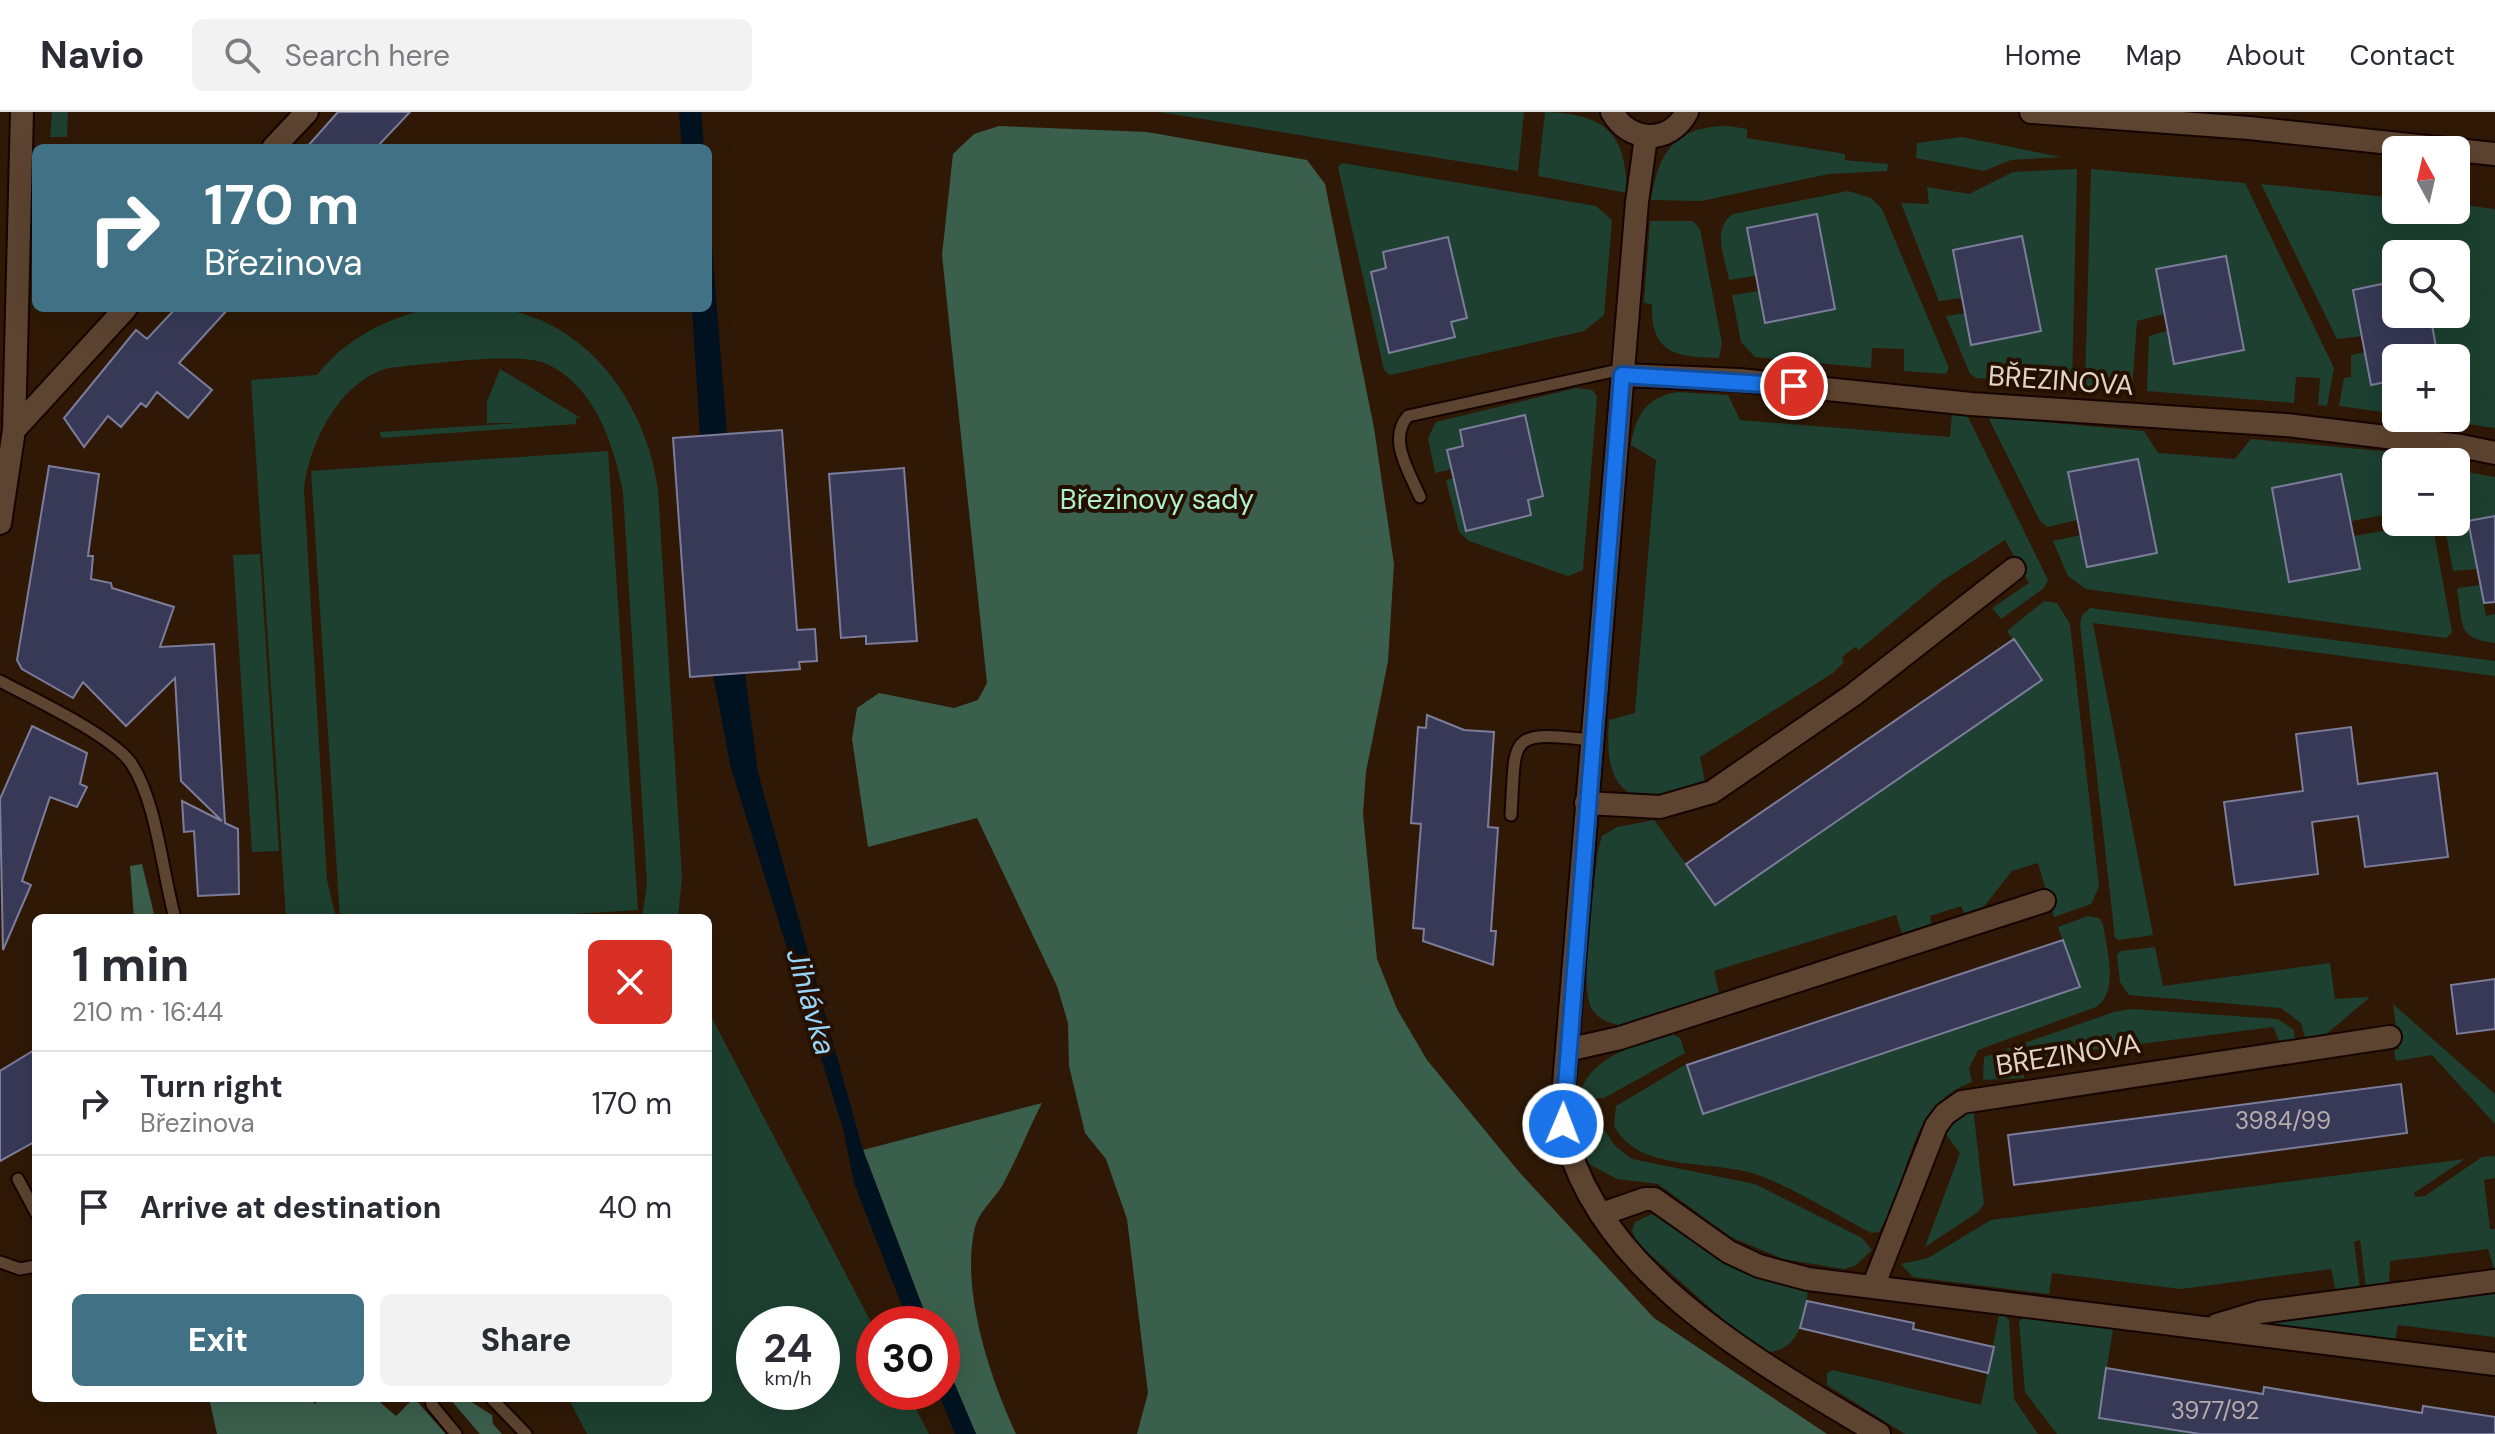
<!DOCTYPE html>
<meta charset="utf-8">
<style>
:root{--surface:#fff;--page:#f2f2f3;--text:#2b2b33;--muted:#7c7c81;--line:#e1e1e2;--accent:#417184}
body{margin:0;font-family:"DM Sans",sans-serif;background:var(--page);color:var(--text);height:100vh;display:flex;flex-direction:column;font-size:30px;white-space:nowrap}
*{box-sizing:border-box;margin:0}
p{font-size:26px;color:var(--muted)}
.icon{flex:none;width:44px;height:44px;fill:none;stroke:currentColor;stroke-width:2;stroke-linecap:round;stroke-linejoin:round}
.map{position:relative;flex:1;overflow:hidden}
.drawer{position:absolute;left:32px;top:802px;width:680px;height:488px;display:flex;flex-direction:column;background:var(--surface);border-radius:12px;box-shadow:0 8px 32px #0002}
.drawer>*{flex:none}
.hud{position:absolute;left:32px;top:32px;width:680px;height:168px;border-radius:12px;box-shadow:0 8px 32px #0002;background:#417184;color:#fff;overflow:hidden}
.needle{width:52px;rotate:352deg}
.buttons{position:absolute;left:2382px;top:24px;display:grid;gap:16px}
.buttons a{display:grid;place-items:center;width:88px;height:88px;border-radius:12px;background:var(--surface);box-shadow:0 8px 32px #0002;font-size:40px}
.speed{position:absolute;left:736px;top:1194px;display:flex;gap:16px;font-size:40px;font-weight:700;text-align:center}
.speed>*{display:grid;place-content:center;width:104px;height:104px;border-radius:50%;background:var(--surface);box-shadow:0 8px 32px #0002;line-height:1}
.speed small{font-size:20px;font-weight:400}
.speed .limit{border:12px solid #d22;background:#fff;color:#111}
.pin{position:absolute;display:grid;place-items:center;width:68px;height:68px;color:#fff;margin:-34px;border:4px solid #fff;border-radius:50%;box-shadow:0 2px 8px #0007}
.me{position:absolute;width:88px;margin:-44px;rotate:1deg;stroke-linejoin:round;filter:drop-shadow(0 0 6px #0008)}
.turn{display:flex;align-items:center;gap:28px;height:168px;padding:0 40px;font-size:36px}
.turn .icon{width:104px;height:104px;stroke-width:2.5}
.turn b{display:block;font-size:56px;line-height:68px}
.round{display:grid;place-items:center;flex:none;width:84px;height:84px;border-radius:12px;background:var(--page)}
.headline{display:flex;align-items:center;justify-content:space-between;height:136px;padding:0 40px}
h1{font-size:48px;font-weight:800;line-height:60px}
.cta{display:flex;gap:16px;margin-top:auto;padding:16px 40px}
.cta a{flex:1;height:92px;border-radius:12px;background:var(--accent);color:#fff;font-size:32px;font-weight:800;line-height:92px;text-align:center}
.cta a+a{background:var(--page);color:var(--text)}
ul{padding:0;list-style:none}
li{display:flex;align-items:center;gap:24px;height:104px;padding:0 40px;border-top:2px solid var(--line)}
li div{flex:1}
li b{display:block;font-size:30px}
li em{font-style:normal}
header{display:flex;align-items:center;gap:48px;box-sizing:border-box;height:112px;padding:0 40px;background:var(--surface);border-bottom:2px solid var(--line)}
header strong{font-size:38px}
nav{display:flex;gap:44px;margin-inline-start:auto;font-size:28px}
.search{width:560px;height:72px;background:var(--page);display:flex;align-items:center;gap:20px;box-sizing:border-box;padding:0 28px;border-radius:12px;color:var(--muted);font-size:30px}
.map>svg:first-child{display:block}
.green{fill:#1d4030;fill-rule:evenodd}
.forest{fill:#3b5f4d}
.water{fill:#001220}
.building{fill:#373956;stroke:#7b7d9b;stroke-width:2}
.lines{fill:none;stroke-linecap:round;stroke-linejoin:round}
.service-casing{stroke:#160400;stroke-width:15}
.minor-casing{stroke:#160400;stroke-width:26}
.tertiary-casing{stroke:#160400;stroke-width:26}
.service{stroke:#5d4431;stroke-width:11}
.minor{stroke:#5d4431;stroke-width:22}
.tertiary{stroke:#5d4431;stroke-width:22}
.route-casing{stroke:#114b97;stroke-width:20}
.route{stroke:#1a73e8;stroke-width:14}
.labels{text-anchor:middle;stroke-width:8;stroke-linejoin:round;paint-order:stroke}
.number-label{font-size:24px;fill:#b8adac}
.street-label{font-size:28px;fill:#e3d4c9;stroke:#251000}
.park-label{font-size:28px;fill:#aef0cf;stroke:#251000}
.water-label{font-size:30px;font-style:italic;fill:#97d4f9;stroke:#251000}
</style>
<header>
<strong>Navio</strong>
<div class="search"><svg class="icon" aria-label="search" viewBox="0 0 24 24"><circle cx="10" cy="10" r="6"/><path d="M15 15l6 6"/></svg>Search here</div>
<nav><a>Home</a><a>Map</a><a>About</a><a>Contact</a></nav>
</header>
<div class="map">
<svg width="2495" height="1322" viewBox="0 0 2495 1322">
<rect width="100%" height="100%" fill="#2f1906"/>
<path class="green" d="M52,0H68L67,25H50Z
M1160,0H1524L1518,59Z
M1545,0C1605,2 1626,20 1627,81L1538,64Z
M1728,14L1747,17V26L1845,42V48L1888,52L1887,59L1829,62L1701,89L1651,88C1659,39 1675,14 1728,14Z
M1962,25L2061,45L2011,48L1984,59L1916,46L1917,31Z
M1342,51L1596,94L1612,108L1604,203L1584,219L1390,263L1384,258L1338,55Z
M2077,57L2072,273L1976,266L1970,262L1946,204L1965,201L1962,186L1939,189L1901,91L1929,92L1927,75L1969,82L2013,60Z
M2091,57L2245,71L2334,256L2327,294L2318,293L2320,266L2296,265L2294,291L2147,279L2149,224L2167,219L2164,202L2137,209L2132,278L2085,274Z
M2261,72L2396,86V98H2456V92L2495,97V316L2424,306H2456V246H2396V302L2339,294L2344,266L2351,265V243L2365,240L2362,224L2337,227ZM2396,142H2456V202H2396Z
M1848,79L1871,86L1882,97L1949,256L1946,262L1904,259V237L1872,236L1871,256L1755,245L1741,230L1732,183L1759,179L1755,164L1729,168C1725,146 1711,117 1733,102Z
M1650,109H1693L1700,117L1722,231L1719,246C1677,245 1650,242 1652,192L1644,191Z
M432,196C458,196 486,193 512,199C595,217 648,299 658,378L682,765L678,806H642L647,771L623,380C614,333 595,274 547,252C518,239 424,253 388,256C339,270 309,331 304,378L327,768L336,806H286L251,268L317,263C345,227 388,205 432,196Z
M500,257L581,306H576V312L381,326L380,320L518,311H487V290Z
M1576,276L1592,278L1597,284L1583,458L1568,464L1469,429L1459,420L1446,368L1454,366L1466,418L1531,404L1528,388L1543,384L1525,303L1460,318L1463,334L1447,338L1452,357L1435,361L1428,326L1436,310Z
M1678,280L1728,283L1740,308L1950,325L1952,302L1967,303L2048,468L2044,476L2001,507L1992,496L2029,471L2005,428L1942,469L1859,538L1855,535L1842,545L1844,550L1833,561L1700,645L1705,670L1702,677C1686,680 1662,689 1645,686C1606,680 1607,638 1609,608L1635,601L1656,348L1631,333C1635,304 1647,284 1678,280Z
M1988,305L2144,319L2158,341L2235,347L2251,327L2414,342L2420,350H2396V401L2351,409L2354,424L2432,410L2452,520L2446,526L2086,477L2068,464L2053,429L2081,423L2087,455L2157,441L2138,347L2069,360L2078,408L2047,415L2040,409Z
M608,339L638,798L509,806H340L311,359Z
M2437,344L2468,350L2467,360L2495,365V404L2468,409L2477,457L2453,459L2444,410H2456V350H2433Z
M260,442L279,739L252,740L233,443Z
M2480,473L2486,504L2495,502V531C2456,526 2464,514 2457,479L2458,476Z
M2044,489L2057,491L2070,512L2099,775L2091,792L2054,805L2038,751L2012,759L1982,797L1965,803L1961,794L1930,804L1932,815L1903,825L1896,803L1714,859L1720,886L1630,915C1616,913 1600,910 1592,897C1578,876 1595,768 1598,738L1602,724L1617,715L1654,708L1715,792L2041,568L2007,519Z
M2090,496L2495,549V564L2093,511L2153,823L2119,828L2115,826L2080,512L2082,503Z
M2088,804L2099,806L2103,812C2106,836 2120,879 2096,895L1978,938L1969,956L1972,970C1904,995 1913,1068 1879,1120L1871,1121C1835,1102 1799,1079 1761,1064C1715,1046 1641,1063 1614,1014L1616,994L1688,951L1703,1002L2079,874L2058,815Z
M2155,835L2163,874L2330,851L2335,887L2370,885L2317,930L2307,932L2301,911L2281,896L2129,883L2120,870L2117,843L2121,839Z
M2393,892L2495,982V1012L2432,943L2396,949L2394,938L2399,937Z
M2132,897L2278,907L2294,918L2296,933L2282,935L2273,915L2015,948L2016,963H2024V966L1983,968L1984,945L2114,900Z
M712,906L874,1216V1280H907L929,1322H587L568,1286H708V909ZM754,1212H822V1280H754Z
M1670,921L1680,926L1685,941L1604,986L1577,988C1589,944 1633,934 1670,921Z
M1973,995L1984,1092L1978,1100L1925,1135L1960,1041L1944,1020Z
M1575,997L1592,999L1615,1034L1632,1047L1755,1072L1862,1126L1872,1138L1855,1154L1844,1157L1783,1147L1731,1125L1658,1072L1617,1067L1589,1052L1578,1023Z
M2495,1044V1066L2484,1068L2490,1117H2495V1160L2488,1137L2390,1149L2389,1174L2366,1176L2360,1128L2354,1130L2360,1177L2336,1179L2331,1157L2181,1177L2052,1161L2049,1182L1913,1165L1901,1152L1928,1146L1991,1108L2465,1047L2414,1081L2415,1085L2425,1084L2482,1045Z
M1652,1102L1729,1154L1777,1172L1808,1178C1805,1204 1801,1236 1770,1240L1745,1227L1637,1131L1632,1118L1635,1110Z
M2495,1178V1225L2398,1213L2394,1233L2261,1213L2262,1210Z
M1999,1203H2005L2009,1209L2014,1287L2038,1322H1905L1827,1273V1261L1833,1258L1981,1293Z
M2024,1205L2113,1217L2099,1306L2200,1322H2057L2025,1280L2019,1210Z"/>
<path class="forest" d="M999,14L1147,20L1307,48L1325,72L1374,316L1394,452L1388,549L1366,660L1363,702L1377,847L1397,897L1427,948L1520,1061L1654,1206L1827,1322H1137L1148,1281L1127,1107L1106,1047L1085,1021L1069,954L1068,911L1057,874L977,706L868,735L852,627L857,596L879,581L954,596L978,588L987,571L942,143L953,42L974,22Z
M142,752L155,806H134L130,754Z
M1042,991C1028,1018 1017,1047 1002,1074C994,1087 979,1100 975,1115C960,1177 990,1266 1016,1322H976L942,1243V1212H929L863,1038Z
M209,1286H310L315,1292L322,1286H375L396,1304L414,1286L446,1322H217Z
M449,1286H465L492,1303L493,1312L502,1322H480Z"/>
<path class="water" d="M679,0H701L704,36H682Z
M708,86L727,322L700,324L692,196H708Z
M745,561L758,661L863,1038L929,1212H909L854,1071L843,1017L731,656L713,563Z
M942,1242L976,1322H955L938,1280H942Z"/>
<path class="building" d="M338,0H410L376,36H306Z
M1817,102L1835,197L1765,211L1747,116Z
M2022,124L2041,219L1971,233L1953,138Z
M1448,125L1467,206L1451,210L1455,225L1389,241L1371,160L1386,156L1383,140Z
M2226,144L2244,238L2174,252L2156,157Z
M2396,169V202H2430L2438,246H2396V268L2371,273L2353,178Z
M176,196H229L179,251L212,278L188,306L157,280L146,295L141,291L121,315L108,304L84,335L64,306L136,218L147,227Z
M1525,303L1543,384L1528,388L1531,403L1466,419L1447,338L1463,334L1460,318Z
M782,318L797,518L815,517L817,549L799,550L800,557L690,565L673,326Z
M2138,347L2157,441L2087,455L2068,360Z
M49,354L99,362L88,444H93L91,467L111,471L112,476L174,495L160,535L214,532L225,711L238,717L239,782L198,784L194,719L184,720L182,689L222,709L181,669L175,566L126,614L83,570L73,586L22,557L17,548Z
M904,356L917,529L866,532V524L841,526L829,362Z
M2341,362L2360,457L2289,470L2272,376Z
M2495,404V490L2484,491L2468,409Z
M2014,527L2042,568L1715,793L1686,752Z
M1427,603L1464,618L1494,620L1488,715L1498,716L1491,819H1496L1493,853L1423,829L1424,817L1413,816L1421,712L1411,711L1418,615L1426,616Z
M32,614L87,641L80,672L87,675L77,695L50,685L22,769L31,773L3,838L0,687Z
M2351,615L2358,672L2437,661L2448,745L2365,755L2358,704L2312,710L2318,762L2235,773L2224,690L2303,679L2296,622Z
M2063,828L2080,875L1703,1002L1687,953Z
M2495,867V917L2457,922L2451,873Z
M36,937V1029L0,1049V959Z
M2401,972L2407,1021L2014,1073L2008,1023Z
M1807,1189L1914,1211L1913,1217L1994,1235L1988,1261L1800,1216Z
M2106,1256L2263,1282L2264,1275L2422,1301L2423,1294L2495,1305V1322H2200L2099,1306Z"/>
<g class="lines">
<g class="service-casing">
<path id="service" d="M1420,385C1410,361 1387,327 1408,304L1623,257
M0,569C32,586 111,623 131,651C157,690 162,760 175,806
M1511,703C1516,625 1506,618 1591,628
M18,1067L36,1101
M0,1150L20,1157L36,1154
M431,1286L432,1293L456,1322
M491,1286L526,1322"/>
</g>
<g class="minor-casing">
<path id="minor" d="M1646,25L1637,90L1564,972L1563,1012C1592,1160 1761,1251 1879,1322
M273,36L307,0
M1622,263L1739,268L1971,292L2286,313L2461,334L2495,341
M14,318L126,196
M0,411L14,318L22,0
M1586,691L1660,695L1712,680L1853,583L2014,457
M1567,938L1620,926L2044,789
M1602,1102L1645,1087H1654L1729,1140L1759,1154L1808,1167L2495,1252
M1873,1175L1936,1014L1945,1002L1962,990L2390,925
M2217,1213L2260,1200L2495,1169"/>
</g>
<g class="tertiary-casing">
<path id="tertiary" d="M1612,0C1629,31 1670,33 1687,0
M2031,0L2249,16L2495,42"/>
</g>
<use href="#service" class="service"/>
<use href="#minor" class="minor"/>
<use href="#tertiary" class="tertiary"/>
</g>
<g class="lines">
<g class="route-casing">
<path id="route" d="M1563,1012L1622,263L1794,274"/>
</g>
<use href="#route" class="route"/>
</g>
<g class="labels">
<g class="number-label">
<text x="2283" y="1017">3984/99</text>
<text x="2215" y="1307">3977/92</text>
</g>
<g class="street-label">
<text transform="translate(2061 268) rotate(4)" y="10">BŘEZINOVA</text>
<text transform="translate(2068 942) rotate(-9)" y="10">BŘEZINOVA</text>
</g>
<g class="park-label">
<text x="1157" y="397">Březinovy sady</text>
</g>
<g class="water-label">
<text transform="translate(811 890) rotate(74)" y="10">Jihlávka</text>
</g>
</g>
</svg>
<div class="buttons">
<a><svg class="needle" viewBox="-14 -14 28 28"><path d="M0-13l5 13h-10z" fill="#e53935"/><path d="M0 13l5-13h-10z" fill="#7c7c81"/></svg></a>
<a><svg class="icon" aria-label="search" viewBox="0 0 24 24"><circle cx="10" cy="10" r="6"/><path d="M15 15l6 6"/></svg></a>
<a>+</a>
<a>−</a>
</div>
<div class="speed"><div>24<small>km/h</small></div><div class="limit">30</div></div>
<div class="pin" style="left:1794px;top:274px;background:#d93025"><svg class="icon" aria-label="arrive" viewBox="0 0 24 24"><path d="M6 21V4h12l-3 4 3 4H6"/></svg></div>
<svg class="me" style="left:1563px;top:1012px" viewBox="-20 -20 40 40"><circle r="17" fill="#1a73e8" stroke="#fff" stroke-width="3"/><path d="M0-11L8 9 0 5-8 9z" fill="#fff"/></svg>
<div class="hud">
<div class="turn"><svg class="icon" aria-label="right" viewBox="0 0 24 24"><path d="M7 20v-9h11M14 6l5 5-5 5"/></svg><div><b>170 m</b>Březinova</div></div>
</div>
<section class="drawer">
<div class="headline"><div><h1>1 min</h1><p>210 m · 16:44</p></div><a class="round" style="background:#d93025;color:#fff"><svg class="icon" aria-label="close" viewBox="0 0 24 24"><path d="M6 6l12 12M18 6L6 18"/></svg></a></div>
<ul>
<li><svg class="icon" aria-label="right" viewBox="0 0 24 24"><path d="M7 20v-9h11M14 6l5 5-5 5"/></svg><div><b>Turn right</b><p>Březinova</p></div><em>170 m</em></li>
<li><svg class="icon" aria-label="arrive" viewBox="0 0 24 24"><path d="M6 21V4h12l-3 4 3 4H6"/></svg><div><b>Arrive at destination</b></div><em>40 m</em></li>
</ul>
<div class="cta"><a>Exit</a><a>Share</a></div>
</section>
</div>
